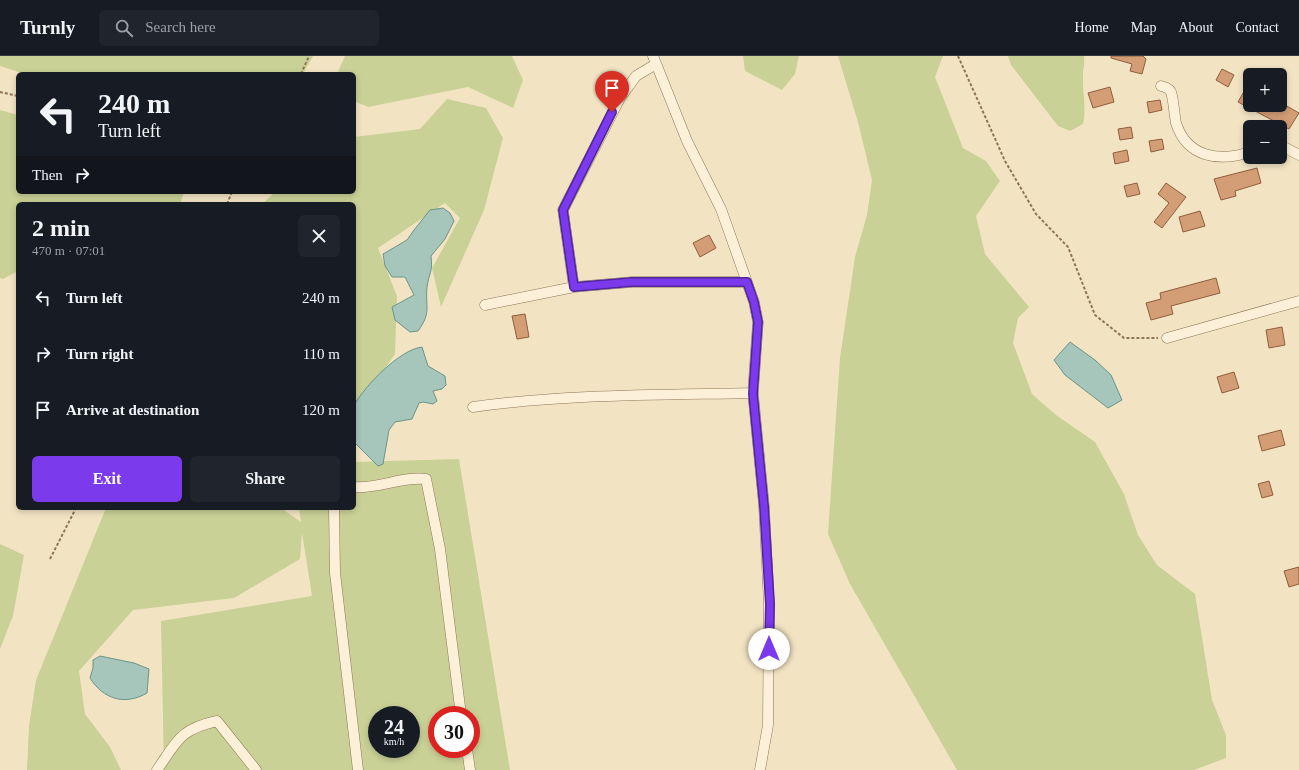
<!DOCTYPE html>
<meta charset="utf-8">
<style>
:root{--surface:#171b24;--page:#20242c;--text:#f1f3f6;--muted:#9ea1a6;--line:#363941;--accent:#7c3aed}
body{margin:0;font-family:"Times New Roman",serif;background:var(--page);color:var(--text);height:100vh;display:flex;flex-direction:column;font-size:15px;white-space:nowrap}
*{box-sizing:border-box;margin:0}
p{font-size:13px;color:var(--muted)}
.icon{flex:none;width:22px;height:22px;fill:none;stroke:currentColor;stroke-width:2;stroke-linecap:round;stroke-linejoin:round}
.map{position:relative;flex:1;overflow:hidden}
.sheet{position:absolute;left:16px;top:146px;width:340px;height:308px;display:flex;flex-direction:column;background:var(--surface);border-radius:6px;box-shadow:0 2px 6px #0003}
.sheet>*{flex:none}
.top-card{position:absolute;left:16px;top:16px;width:340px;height:122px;border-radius:6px;box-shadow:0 2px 6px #0003;background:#171b24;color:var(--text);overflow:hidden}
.controls{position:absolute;left:1243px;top:12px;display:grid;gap:8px}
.controls a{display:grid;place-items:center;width:44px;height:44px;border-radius:6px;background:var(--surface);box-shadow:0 2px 6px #0003;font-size:20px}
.speed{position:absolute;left:368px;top:650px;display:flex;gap:8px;font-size:20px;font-weight:700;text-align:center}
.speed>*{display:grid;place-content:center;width:52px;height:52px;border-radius:50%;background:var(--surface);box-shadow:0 2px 6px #0003;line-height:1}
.speed small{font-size:10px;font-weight:400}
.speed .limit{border:6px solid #d22;background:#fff;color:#111}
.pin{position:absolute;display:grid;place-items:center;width:34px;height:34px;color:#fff;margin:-41px -17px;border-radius:50% 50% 50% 0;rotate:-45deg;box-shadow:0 0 4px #0007}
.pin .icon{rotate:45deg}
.me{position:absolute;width:44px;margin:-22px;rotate:0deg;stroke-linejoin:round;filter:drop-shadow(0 0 3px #0008)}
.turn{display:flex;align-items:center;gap:14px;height:84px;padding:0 16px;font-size:18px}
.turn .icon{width:52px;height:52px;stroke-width:2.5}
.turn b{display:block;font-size:28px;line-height:34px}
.then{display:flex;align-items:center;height:38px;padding:0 16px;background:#0003;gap:8px;font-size:15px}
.round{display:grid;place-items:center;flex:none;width:42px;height:42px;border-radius:6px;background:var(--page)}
.head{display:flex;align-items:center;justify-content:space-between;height:68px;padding:0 16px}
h1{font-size:24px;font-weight:600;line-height:30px}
.button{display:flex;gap:8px;margin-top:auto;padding:8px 16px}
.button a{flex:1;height:46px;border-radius:6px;background:var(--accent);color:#fff;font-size:16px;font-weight:600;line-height:46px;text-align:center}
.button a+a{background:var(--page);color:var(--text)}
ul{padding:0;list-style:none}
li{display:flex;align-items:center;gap:12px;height:56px;padding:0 16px}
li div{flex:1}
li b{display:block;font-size:15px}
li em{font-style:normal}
header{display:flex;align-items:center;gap:24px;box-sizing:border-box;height:56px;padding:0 20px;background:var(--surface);border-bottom:1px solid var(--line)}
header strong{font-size:19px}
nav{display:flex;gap:22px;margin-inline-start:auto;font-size:14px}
.search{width:280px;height:36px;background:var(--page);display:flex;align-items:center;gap:10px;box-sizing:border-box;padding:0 14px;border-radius:6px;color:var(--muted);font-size:15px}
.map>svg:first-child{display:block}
.green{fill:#cad196;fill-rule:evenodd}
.water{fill:#a6c5bb;stroke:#6b948a}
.building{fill:#d39d76;stroke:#905d3c}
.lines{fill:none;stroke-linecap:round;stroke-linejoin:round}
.minor-casing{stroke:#8e7558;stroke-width:11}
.path{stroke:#8e7558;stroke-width:2;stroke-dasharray:3 2;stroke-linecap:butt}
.minor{stroke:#fcf1d8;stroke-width:10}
.route-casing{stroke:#51269a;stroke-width:10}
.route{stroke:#7c3aed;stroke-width:7}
</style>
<header>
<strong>Turnly</strong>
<div class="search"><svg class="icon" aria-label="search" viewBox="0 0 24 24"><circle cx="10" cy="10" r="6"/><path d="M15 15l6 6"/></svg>Search here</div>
<nav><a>Home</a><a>Map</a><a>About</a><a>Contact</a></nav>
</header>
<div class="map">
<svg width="1299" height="714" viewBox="0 0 1299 714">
<rect width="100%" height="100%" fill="#f2e4c3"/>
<path class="green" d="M0,0H313L303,18H25L0,10Z
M345,0H512L523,24L513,52L468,31L368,51L354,45V18H337Z
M743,0H799L795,18L782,34L745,15Z
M838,0H943L935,21L963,92L986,105L1000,125L976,160L985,198L1029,251L1018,262L1013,287L1032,338L1056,359L1095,386L1124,438L1138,479L1157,509L1195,538L1212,644L1226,679V702L1194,714H957L850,528L828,478L840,302L855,201L867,159L872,124L858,66Z
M1008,0H1084C1085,7 1083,12 1083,19C1082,36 1087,52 1083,68L1070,75L1058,70L1011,9Z
M447,43L486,52L503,82L484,154L441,251L432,212L460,162L445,147L378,192L397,240L395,298L354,357V148H262L275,136H354V81L420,73Z
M0,54L18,59V136H184L180,148H18V215L3,223L0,222Z
M459,403L510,714H164L161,565L312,540L302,477L300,503L234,542L133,554L79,615L85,658L110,691L121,714H27L29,670L36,624L106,452H281L301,466L299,452H354V406ZM377,659H411V693H377ZM437,659H471V693H437Z
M0,488L24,499L13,560L0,593Z"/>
<path class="water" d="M443,152L450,157L454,165L445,183L431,200C433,216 429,217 427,231C425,251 432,256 418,275L410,276L395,264L392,251L414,239L405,221H392L385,210L383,198L407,184L414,174L430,154Z
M1070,286L1095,304L1111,319L1122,344L1108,352L1065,319L1054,304Z
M422,291L428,310L445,320L446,329L442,333L433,335L437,345L433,348L423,346L419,347L412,363L395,366L389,374L383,408L378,410L354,386V349C366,329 399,294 422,291Z
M100,600L134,607L149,613L147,637C125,650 103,643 90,622L93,612V604Z"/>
<path class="building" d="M1111,0H1143L1146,3L1142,18L1130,15L1132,8L1111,2Z
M1222,13L1234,19L1228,31L1216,24Z
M1250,25V49H1273L1282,54L1285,49L1299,57L1289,73L1238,46Z
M1110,31L1114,46L1093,52L1088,37Z
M1160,44L1162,54L1149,57L1147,46Z
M1131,71L1133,82L1120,84L1118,73Z
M1162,83L1164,93L1151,96L1149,85Z
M1127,94L1129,105L1115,108L1113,97Z
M1257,112L1261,127L1235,135L1236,140L1221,144L1214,123Z
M1137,127L1140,138L1127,141L1124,130Z
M1166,127L1186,141L1162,172L1154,166L1169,147L1158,138Z
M1200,155L1205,170L1183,176L1179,161Z
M709,179L716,192L700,201L693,187Z
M1216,222L1220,237L1171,250L1173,258L1151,264L1146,247L1161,243L1160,237Z
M525,258L529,281L517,283L512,260Z
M1282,271L1285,289L1269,292L1266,274Z
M1234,316L1239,332L1222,337L1217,321Z
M1281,374L1285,389L1262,395L1258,380Z
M1269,425L1273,439L1262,442L1258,428Z
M1299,511V528L1289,531L1284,515Z"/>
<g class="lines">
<g class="minor-casing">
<path id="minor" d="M653,0L687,85L721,153L754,246L758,266L753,337L764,450L769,547L768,669L760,714
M1161,30C1165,31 1169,32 1171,36C1174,46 1174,57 1176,67C1187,102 1220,106 1250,96
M1280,91H1284L1299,99
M574,231L563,154L620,42L636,20L656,8
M485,249L574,231L632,226H747
M1167,282L1299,245
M473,351C566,338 660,339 753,337
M354,431C379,433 402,420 426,423L440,493L461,659
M334,452L335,517L358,714
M467,693L470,714
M157,714C177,685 180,673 217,665L256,714"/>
</g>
<path class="path" d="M958,0L1005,105L1036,158L1068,191L1095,259L1124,282H1158
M301,18L309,0
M0,36L18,40
M227,148L232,136
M50,503L76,452"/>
<use href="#minor" class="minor"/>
</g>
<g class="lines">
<g class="route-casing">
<path id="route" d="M612,56L563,154L574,231L632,226H747L754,246L758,266L753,338L764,450L770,548L769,593"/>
</g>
<use href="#route" class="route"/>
</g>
</svg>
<div class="controls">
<a>+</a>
<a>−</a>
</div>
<div class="speed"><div>24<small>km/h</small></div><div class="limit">30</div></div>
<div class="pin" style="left:612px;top:56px;background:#d93025"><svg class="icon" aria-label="arrive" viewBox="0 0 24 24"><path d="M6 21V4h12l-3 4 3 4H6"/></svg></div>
<svg class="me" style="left:769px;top:593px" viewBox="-20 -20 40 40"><circle r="19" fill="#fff"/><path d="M0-13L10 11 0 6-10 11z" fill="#7c3aed"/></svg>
<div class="top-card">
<div class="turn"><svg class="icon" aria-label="left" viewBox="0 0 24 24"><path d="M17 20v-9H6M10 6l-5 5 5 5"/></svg><div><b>240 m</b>Turn left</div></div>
<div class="then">Then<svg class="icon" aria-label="right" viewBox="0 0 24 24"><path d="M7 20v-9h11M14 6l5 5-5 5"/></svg></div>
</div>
<section class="sheet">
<div class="head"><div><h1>2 min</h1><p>470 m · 07:01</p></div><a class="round"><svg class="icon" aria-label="close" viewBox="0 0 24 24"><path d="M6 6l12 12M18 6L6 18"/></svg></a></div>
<ul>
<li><svg class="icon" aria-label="left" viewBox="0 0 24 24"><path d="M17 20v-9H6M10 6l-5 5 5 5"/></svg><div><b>Turn left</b></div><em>240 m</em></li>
<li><svg class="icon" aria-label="right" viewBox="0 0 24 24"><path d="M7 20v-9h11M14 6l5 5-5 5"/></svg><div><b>Turn right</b></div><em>110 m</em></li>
<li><svg class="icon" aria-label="arrive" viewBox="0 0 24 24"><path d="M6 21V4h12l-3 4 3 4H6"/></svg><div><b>Arrive at destination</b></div><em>120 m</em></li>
</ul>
<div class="button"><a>Exit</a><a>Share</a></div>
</section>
</div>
